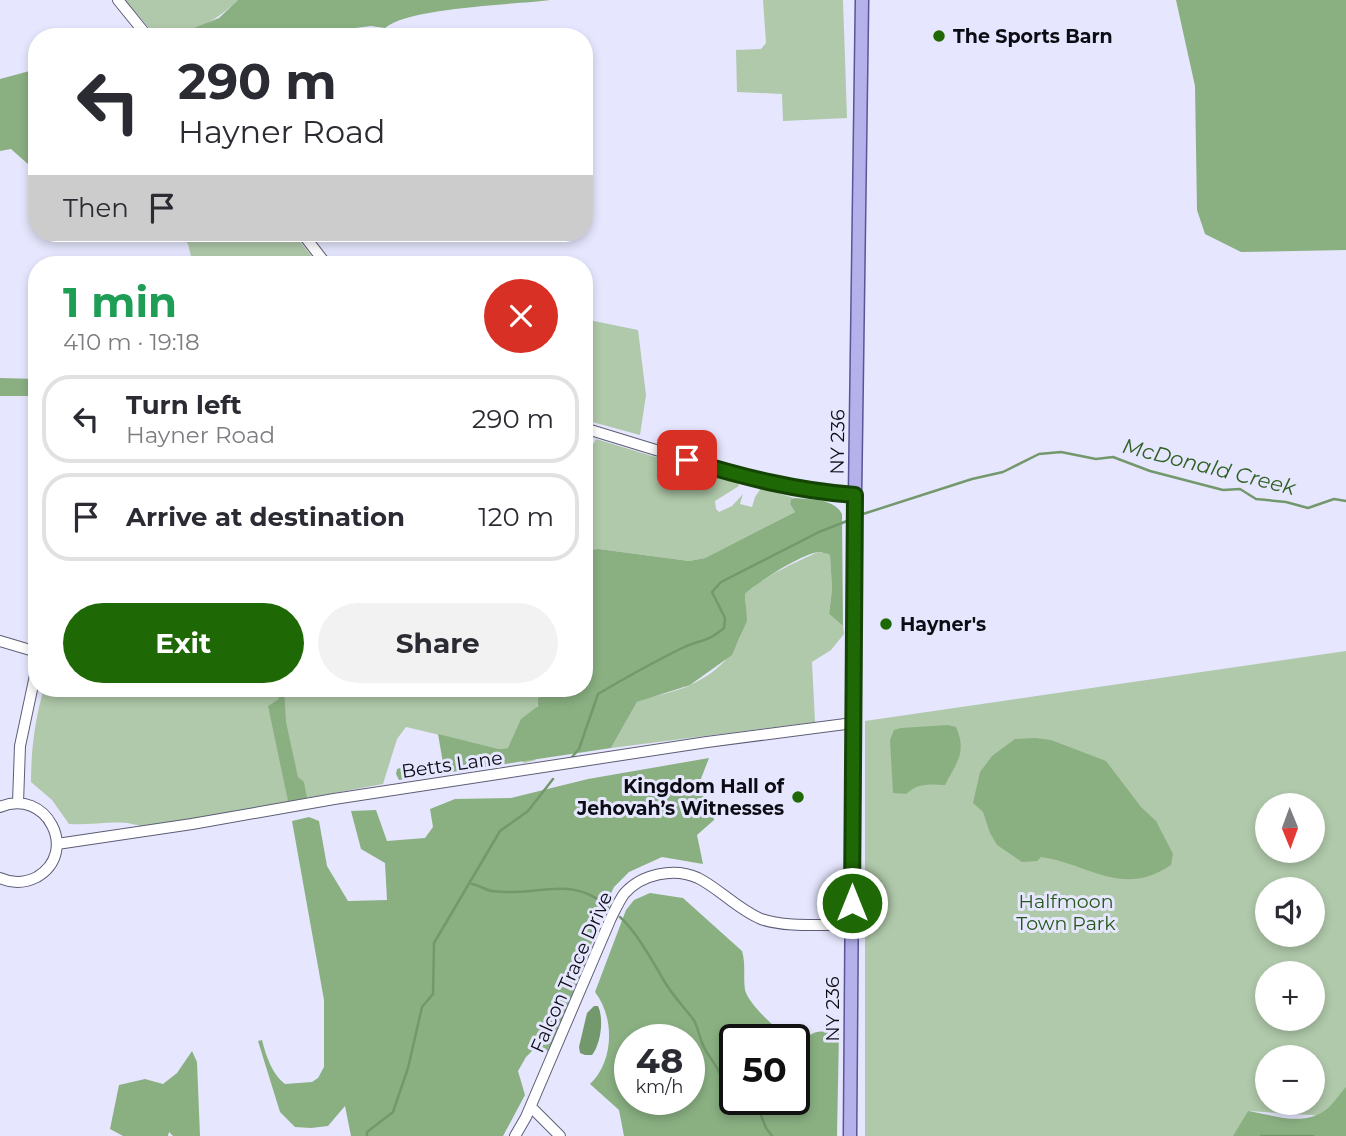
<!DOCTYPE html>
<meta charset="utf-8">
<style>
:root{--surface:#fff;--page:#f2f2f3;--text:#2b2b33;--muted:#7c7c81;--line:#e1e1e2;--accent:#1e6905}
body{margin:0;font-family:Montserrat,sans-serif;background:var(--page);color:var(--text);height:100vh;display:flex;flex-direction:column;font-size:26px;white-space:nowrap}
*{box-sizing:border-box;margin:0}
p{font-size:23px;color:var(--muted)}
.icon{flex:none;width:38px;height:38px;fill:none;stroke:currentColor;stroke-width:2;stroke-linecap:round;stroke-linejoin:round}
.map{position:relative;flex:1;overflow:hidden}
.details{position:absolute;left:28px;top:256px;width:565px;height:441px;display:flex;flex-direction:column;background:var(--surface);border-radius:28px;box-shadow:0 4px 10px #0003}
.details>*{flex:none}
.banner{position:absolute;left:28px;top:28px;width:565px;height:214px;border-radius:28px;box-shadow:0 4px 10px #0003;background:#fff;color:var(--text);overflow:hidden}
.needle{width:46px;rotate:179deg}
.tools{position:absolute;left:1255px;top:793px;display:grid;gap:14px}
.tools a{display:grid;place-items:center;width:70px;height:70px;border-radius:50%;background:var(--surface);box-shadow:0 4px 10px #0003;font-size:35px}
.speed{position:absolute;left:614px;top:1024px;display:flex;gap:14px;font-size:35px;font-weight:700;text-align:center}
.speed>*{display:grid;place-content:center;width:91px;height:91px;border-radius:50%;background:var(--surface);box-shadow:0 4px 10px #0003;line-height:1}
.speed small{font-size:18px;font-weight:400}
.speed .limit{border:4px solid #111;border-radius:10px;background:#fff;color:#111}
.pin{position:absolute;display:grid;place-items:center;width:60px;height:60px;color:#fff;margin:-30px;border-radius:14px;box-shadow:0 4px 10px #0006}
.me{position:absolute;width:77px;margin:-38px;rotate:0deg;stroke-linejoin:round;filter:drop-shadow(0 0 5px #0008)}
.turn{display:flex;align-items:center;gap:24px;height:147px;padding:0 35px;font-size:32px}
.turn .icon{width:91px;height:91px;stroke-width:2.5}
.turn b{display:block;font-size:49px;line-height:60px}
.then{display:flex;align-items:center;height:66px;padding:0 35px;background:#0003;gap:14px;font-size:26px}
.round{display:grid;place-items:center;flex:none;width:74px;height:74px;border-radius:37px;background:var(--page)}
.summary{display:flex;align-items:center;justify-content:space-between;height:119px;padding:0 35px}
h1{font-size:42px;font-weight:700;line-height:52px;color:#1e9e55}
.action{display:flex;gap:14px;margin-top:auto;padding:14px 35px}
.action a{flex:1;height:80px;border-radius:42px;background:var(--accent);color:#fff;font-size:28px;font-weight:700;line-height:80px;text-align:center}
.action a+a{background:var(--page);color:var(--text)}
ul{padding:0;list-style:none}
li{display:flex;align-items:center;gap:21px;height:88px;margin:0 14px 10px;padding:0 21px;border:4px solid var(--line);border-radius:28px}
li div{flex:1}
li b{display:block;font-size:26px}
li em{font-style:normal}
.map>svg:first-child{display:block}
.green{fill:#b0c9aa;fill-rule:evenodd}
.forest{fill:#8ab082;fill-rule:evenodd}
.water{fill:#73986b}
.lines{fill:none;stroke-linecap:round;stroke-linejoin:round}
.stream{stroke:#73986b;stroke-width:2.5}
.minor-casing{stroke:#5d5d76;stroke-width:12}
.major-casing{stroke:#595597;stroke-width:15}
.minor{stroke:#fff;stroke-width:10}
.major{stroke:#b5b1eb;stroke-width:12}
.route-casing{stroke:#144403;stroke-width:18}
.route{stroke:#1e6905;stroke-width:12}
.poi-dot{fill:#1e6905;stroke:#e6e6fe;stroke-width:2.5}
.labels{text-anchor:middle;stroke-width:6;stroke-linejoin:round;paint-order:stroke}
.poi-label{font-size:19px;font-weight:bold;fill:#0c0c15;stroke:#e6e6fe;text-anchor:start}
.street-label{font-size:19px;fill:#0c0c15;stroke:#e6e6fe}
.park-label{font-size:19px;fill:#255719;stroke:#e6e6fe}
.water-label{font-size:21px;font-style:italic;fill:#2e6022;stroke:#e6e6fe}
</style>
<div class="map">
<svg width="1346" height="1136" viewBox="0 0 1346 1136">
<rect width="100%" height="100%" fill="#e6e6fe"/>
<path class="green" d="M125,0H238C216,21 188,37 157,37Z
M763,0H843L847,118L783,121L782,94L737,92L736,50L761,49L766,43Z
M180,233H293L318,264H193L188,244Z
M584,319L638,330L646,395L640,435L585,420Z
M596,439L738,482L739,486L715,501L716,509L719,512L732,506L743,494L740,504L752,507L755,497L761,488L794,498L791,499L790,504L795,512L705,558L689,561L599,549L585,550V459Z
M818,552L830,554L832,589L829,614L843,626L844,634L831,650L812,662L815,722L611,748L637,702C654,695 674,693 690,685C729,667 750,638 745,594C765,575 793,564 818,552Z
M1346,651V1114L1327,1116L1248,1111L1234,1136H865V721ZM1267,805H1312V850H1267ZM1267,889H1312V934H1267ZM1267,973H1312V1018H1267ZM1267,1057H1312V1102H1267Z
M44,688H545L536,709L533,757L536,760L524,763L508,748L499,749L406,727L397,739L383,784L145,828C123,817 94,826 69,824L52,800L31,782C31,750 35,719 44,688Z"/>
<path class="forest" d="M238,0H550C513,5 410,7 385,28L371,26L355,28L320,37H171L219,18Z
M1176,0H1346V250L1241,252L1205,234L1197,210L1195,86Z
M37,69V177L29,165L11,149L0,151V79Z
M0,378L37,379V396H0Z
M795,498C811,500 834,498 842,514L843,626L829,614L832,589L830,555C829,554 820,552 819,552C803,553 756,583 745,594L747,621L732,655L690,685L637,702L611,748L399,780L396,774L397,769L406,766L443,763L438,734L499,749L508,748L521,719L538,706V699L545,688H584V599L587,580L585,574V550L599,549L689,561L705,558L795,512L790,504L791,499Z
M277,688H284L286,722L296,768L298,777L304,782L307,798L288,801L268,706L279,699Z
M948,725L956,727C967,752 957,762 945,785C929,784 918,783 906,794L893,793L890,740L894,730L901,728Z
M1035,738L1051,740L1106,761L1141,807L1156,821L1173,854L1171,865C1123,898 1089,864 1041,857L1037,861L1022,862L997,845L990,833L983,812L973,803L980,772L992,756L1015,739Z
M709,758L697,789L712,804L714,820L697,835L703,864L662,857L629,872L614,887L602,912L585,963L560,1025L548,1051L536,1047L526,1057L518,1071L525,1095L503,1136H351L345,1106L328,1126L311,1128L295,1127L280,1112L258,1041L262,1040C266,1056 272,1074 285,1084L312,1082L318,1078L324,1067V1000L292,821L309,817L319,821L327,866L348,901L387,900L385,863L361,849L351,811L376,810L387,841L425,838L433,827L430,809L455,799L511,798L588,779Z
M650,893L683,898L742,951C746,964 743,977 745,990C748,1004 786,1042 801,1039C807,1038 811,1033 817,1032C823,1031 832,1032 839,1032L837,1136H624L619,1110L590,1084C614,1061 615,1018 595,992L626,910L634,900ZM630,1040H690V1099H630ZM735,1040H794V1099H735Z
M192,1051L197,1062L200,1136H173L169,1132L168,1136H123L110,1129L119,1085L145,1079L163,1084L177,1073Z
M1346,1087V1136H1233L1248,1111C1274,1115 1305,1128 1328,1108C1335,1102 1340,1093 1346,1087Z"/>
<path class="water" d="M594,1006H598C604,1019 601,1043 592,1055H585L580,1053L579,1047L587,1013Z"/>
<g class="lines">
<path class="stream" d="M863,514L972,479L1003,472L1039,454L1061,452L1096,459L1113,457L1150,471L1223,490L1240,489L1256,499L1286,502L1308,508L1334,499L1346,501
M572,757L579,749L598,694C625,678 652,663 680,649C700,639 705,644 724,628L725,618L712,592L721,582L819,532L847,521
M472,884C479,885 485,890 492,891C534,898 571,873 608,907
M620,917C637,932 654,964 666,984C674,997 684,1007 693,1019C699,1027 699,1040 705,1049C710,1059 718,1066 721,1077C725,1086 726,1094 730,1102L747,1108H758L766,1128L772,1136
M367,1136V1132L393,1112L408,1068L422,1007L433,994L434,943L500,831L528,811L553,779
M1261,1136H1313"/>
<g class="minor-casing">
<path id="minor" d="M118,0L148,37
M302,233L326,264
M584,428L754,480L813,492L855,495
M0,641L37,652
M18,803L20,746L37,666
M0,807C46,787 80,852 37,877C25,883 13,884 0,878
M57,844L192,824L334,799L707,742L853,723
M531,1107L560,1136
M515,1136L526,1117L611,918C615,910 619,901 624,894C641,874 674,867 698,878C720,889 737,909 761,919C786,928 825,924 852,925"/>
</g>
<g class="major-casing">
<path id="major" d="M850,1136L855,495L862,0"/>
</g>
<use href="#minor" class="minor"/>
<use href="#major" class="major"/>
</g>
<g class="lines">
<g class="route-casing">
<path id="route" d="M687,460C743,477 797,491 855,495L852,903"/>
</g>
<use href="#route" class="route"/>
</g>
<g class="poi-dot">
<circle cx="939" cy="36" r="7"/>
<circle cx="886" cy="624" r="7"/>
<circle cx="798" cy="797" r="7"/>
</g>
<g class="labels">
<g class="poi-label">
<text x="953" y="43">The Sports Barn</text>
<text x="900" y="631">Hayner's</text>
<text x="784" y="793" text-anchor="end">Kingdom Hall of<tspan x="784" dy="22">Jehovah’s Witnesses</tspan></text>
</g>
<g class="street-label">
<text transform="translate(837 442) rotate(-89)" y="7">NY 236</text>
<text transform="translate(452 764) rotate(-8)" y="7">Betts Lane</text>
<text transform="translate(571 972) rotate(-66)" y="7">Falcon Trace Drive</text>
<text transform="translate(832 1009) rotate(-90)" y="7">NY 236</text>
</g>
<g class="park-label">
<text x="1066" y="908">Halfmoon<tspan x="1066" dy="22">Town Park</tspan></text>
</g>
<g class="water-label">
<text transform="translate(1209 467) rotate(14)" y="7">McDonald Creek</text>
</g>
</g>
</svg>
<div class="tools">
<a><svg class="needle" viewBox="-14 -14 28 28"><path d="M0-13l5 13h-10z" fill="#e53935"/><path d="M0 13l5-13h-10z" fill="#7c7c81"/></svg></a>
<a><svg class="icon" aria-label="sound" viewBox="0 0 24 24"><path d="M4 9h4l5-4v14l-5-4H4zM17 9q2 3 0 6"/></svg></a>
<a>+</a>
<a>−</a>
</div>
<div class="speed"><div>48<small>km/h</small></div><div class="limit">50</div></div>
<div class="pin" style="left:687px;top:460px;background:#d93025"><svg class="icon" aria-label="arrive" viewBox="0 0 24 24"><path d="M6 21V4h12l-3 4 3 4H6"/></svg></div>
<svg class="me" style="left:852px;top:903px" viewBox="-20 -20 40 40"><circle r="17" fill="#1e6905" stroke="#fff" stroke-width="3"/><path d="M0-11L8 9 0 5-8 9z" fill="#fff"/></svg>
<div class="banner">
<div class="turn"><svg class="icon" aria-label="left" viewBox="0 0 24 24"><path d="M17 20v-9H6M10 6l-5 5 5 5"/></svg><div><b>290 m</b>Hayner Road</div></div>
<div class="then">Then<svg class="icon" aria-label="arrive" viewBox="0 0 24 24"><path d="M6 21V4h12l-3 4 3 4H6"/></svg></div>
</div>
<section class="details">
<div class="summary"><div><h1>1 min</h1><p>410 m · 19:18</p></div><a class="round" style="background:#d93025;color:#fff"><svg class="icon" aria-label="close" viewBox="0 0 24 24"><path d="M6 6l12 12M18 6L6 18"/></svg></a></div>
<ul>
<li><svg class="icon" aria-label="left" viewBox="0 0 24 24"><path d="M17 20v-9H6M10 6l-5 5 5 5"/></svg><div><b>Turn left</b><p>Hayner Road</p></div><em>290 m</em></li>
<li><svg class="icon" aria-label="arrive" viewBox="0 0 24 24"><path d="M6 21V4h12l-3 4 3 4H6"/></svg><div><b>Arrive at destination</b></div><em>120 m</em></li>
</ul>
<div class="action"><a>Exit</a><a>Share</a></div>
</section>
</div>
